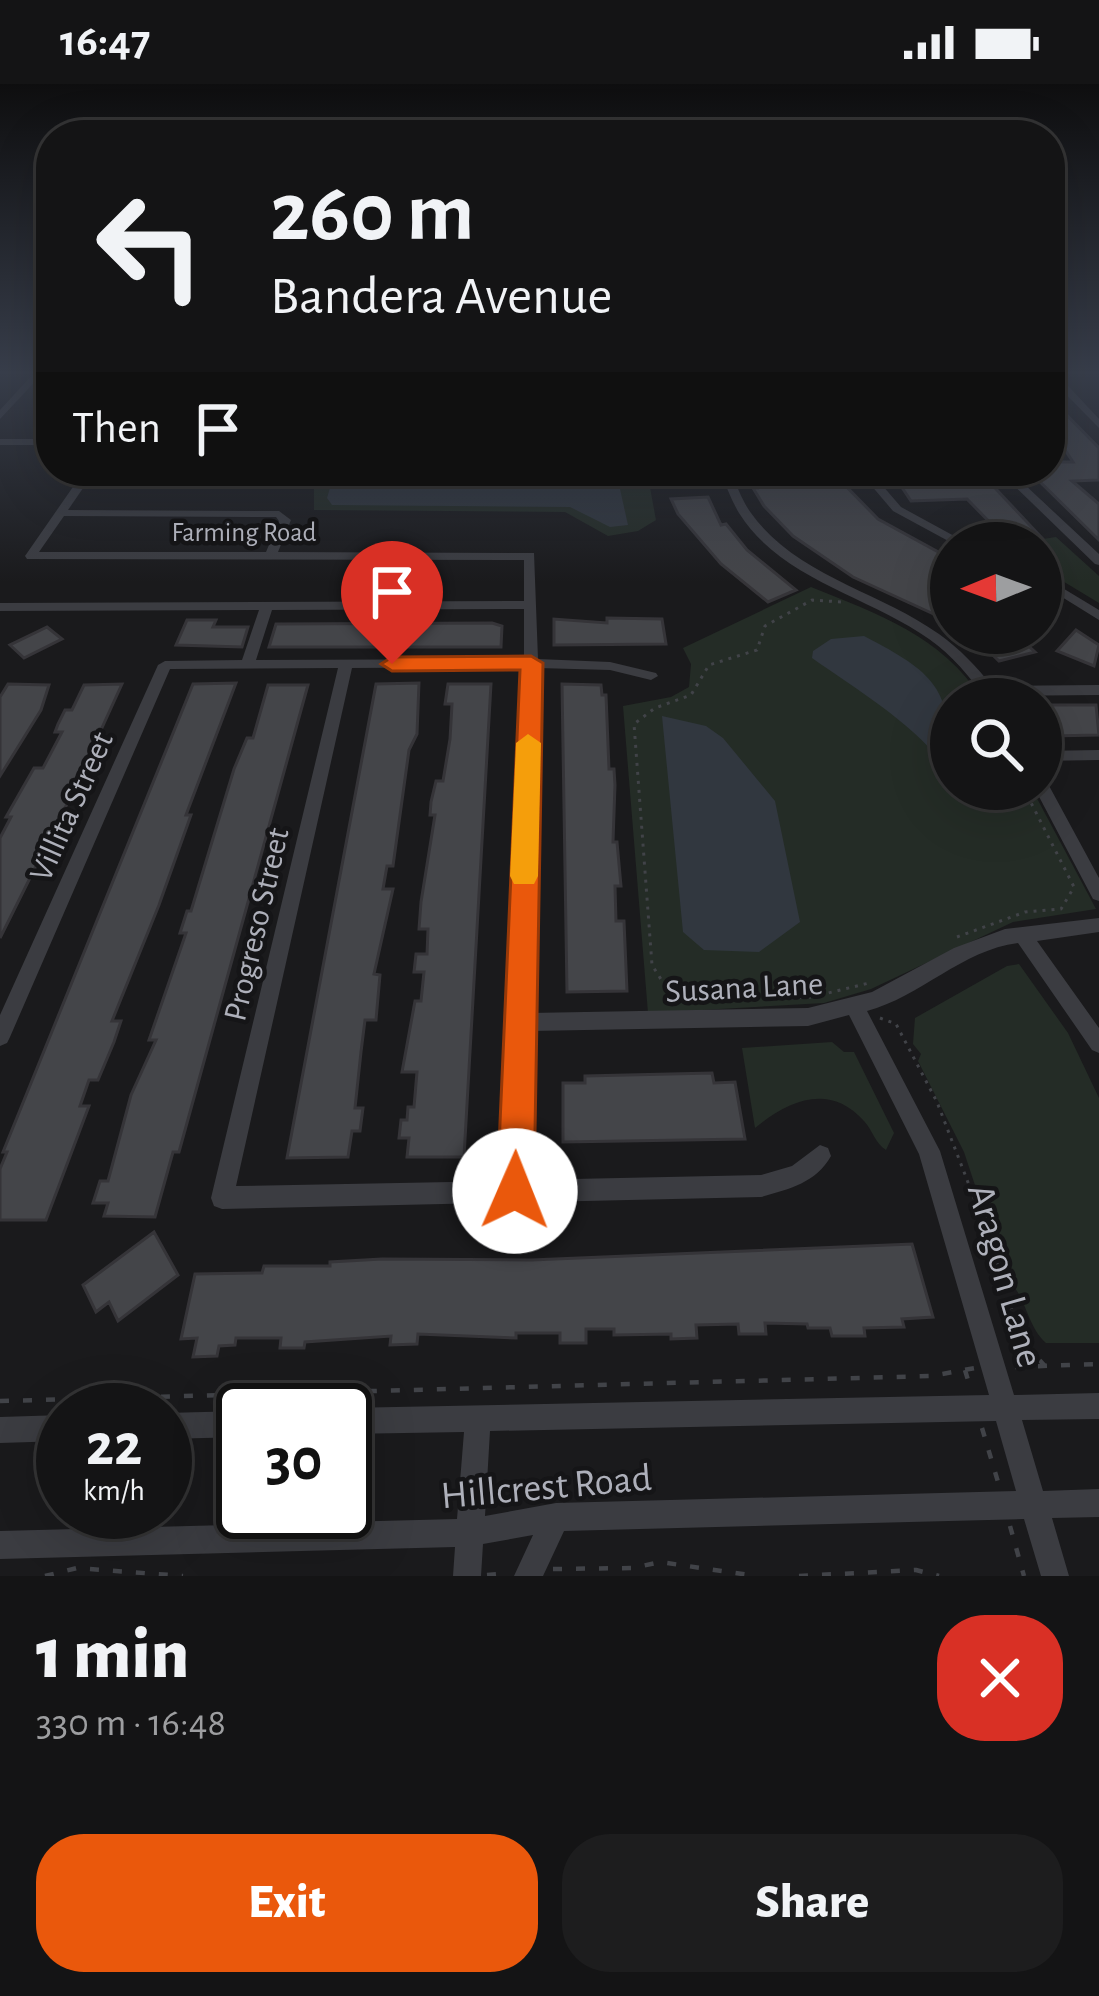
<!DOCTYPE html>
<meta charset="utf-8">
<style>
:root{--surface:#141415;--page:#1d1d1e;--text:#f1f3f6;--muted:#9d9ea0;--line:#333334;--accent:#ea580c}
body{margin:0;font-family:"Alegreya Sans",sans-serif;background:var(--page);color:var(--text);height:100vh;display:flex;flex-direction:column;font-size:45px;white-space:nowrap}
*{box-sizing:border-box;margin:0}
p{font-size:39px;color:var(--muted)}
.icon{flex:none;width:66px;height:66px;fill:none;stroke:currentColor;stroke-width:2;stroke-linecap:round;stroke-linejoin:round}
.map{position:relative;height:1492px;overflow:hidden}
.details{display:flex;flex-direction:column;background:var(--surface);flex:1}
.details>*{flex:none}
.guide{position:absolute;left:36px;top:36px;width:1029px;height:366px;border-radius:48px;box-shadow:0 12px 48px #0002,0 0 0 3px var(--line);background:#141415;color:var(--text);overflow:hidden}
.needle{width:78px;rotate:269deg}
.buttons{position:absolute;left:930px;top:438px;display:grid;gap:24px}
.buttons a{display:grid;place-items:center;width:132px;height:132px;border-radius:50%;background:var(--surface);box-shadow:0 12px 48px #0002,0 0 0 3px var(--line);font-size:60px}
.speed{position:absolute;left:36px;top:1299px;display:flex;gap:24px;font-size:60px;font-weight:700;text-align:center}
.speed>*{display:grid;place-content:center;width:156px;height:156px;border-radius:50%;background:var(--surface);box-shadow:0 12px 48px #0002,0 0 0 3px var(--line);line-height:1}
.speed small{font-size:30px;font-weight:400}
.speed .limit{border:6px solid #111;border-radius:18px;background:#fff;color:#111}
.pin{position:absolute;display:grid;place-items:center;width:102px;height:102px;color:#fff;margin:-123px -51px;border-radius:50% 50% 50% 0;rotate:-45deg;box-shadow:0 0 12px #0007}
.pin .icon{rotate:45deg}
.me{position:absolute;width:132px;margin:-66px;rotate:1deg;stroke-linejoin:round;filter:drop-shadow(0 0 9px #0008)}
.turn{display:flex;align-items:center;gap:42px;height:252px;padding:0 36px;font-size:54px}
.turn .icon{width:156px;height:156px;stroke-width:2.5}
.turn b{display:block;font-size:84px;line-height:102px}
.then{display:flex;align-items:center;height:114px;padding:0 36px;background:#0003;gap:24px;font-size:45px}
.round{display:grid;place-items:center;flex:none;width:126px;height:126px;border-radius:48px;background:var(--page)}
.summary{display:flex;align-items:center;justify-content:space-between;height:204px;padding:0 36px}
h1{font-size:72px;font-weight:800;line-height:90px}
.action{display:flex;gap:24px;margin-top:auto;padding:24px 36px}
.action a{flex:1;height:138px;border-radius:48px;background:var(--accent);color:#fff;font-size:48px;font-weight:800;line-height:138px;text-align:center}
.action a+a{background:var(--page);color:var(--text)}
.status{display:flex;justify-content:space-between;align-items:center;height:84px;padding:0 60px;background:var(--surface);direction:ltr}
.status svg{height:33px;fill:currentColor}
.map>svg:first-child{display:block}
.green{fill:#242c26}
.water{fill:#31373f}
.building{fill:#444549;stroke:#353438;stroke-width:3}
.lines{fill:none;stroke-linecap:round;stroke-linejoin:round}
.path-far1{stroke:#414348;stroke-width:3;stroke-dasharray:3 6;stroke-linecap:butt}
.path{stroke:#414348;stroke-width:4.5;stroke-dasharray:9 14;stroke-linecap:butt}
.minor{fill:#3b3c41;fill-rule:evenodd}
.route{fill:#ea580c;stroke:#983908;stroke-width:3}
.slow{fill:#f59e0b}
.labels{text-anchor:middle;stroke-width:9;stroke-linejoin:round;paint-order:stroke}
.far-street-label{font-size:27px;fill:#aeb0ba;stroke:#151517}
.street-label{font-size:33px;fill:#aeb0ba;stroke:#151517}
.near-street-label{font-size:39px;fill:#aeb0ba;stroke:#151517}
</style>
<div class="status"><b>16:47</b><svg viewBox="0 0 49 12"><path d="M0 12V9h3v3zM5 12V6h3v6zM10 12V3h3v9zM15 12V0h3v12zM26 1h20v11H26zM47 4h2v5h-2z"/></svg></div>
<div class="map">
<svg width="1099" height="1492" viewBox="0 0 1099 1492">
<rect width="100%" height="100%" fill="#1a1a1c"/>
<path class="green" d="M312,387H647L656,436L638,447L608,452L565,428L314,426V397L303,393Z
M1056,453L1099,492V519L1041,484V459H1017Z
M811,503C878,530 942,552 982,615H951V705H1032L1096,825L1013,838L871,905L824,919L648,929L623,622L671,613L689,603L691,580L683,564Z
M1019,880L1068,949L1099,1014V1259H1046C1026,1241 1026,1209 1006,1195L964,1068L918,977L921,970L913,960L915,934L1007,882Z
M832,958L844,968H854L894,1049L886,1066C875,1059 873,1047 864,1037C829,998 788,1017 755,1044L742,964Z"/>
<path class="water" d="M335,387H616L628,441L610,443L570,423L332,421L327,414Z
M864,552C939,591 951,605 951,690C917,641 860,608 812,574L813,567L831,555Z
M662,632L706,642L723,654L775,717L800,838L759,868L704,866L683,848Z"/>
<path class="building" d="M1050,314L1099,364V396L1072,397L1099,420V456L1029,387H1050V378H1073L1050,343Z
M751,387H831L878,435L951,475V538L853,493L793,452L764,422L753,404H757Z
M891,387H979L1042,454L1006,455L967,415L911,417Z
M708,413L721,441L726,440L747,466L796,506L768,518L721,480L678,430L671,415Z
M607,534L662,535L666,560L554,561V535L607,539Z
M187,536H216L213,543H248L242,563L176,561Z
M492,539L502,542L501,563H269L276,540Z
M47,543L62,555L24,574L10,561Z
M1076,546L1099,561L1094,582L1057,567Z
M970,549H1014L1035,568L999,577Z
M236,599L186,731H191L159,821L112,937H121L114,958L98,996H89L80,1022H89L46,1136H0V1085L7,1068H3L193,600Z
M419,599L417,650L409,666L393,782H387L383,805H393L374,890L380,891L376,936H365L361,968L355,1024H363L360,1047H352L348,1073L287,1074L376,600Z
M8,600L49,601L41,626L0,692V613Z
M122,600L69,716L0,854V754L11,733H6L34,684H43L62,648H55L58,640L65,626H72L84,601Z
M448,600H491L464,1073H407L409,1054H399L401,1036H407L408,1023H414L417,988H402L415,917H421L424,888H414L416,870H427L428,845H419L421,818L435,731H430L431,718L436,697H443L450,655L452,620H445Z
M562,600L601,601L602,611H606L609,685H614L615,701L613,758H617L621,802H615L616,837H624L627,907L567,908Z
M268,601H308L179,1068H173L155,1133L104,1132L108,1119H93L100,1097H108L131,1011L156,956H149L186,849H180L187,827H191L234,685L247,654H253Z
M1041,621H1096L1099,651L1051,652L1041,634Z
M712,989L714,999L735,998L745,1055L563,1058V999H585V992Z
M154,1148L178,1191L118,1237L109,1218L96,1228L83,1201Z
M912,1160L933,1233L902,1235L904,1243L864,1244L865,1252H832L830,1244H808L807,1240L765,1239L766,1250H739L738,1240L696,1241L697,1254L671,1255V1250L614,1251V1245H586V1259H560V1249H516V1254L418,1250L417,1260L390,1261L391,1252L305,1258L304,1264H280L281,1254H236L235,1261L219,1262L217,1272L193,1273L197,1254L181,1255L195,1190L262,1189L264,1182H330V1178L382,1175L531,1176Z"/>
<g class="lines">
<path class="path-far1" d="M308,394L316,387
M957,853L1025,828L1061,825L1074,803L1024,705
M820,911L869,899
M773,915L811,913
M703,917L674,916L652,881L634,640L655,624L691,611L709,581L757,566L765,542L812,516L842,518
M880,934L896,940L937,1018L981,1132"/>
<path class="path" d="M980,1129L1021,1256L1044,1281
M1015,1283L1099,1280
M965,1286L971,1306
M0,1317L931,1292L975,1284
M982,1344L998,1398
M1010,1442L1024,1492
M553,1485L633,1484L660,1478L756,1492
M487,1491L508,1489
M45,1492L77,1484L183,1492
M799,1492L916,1486L939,1492"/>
<path class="minor" d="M34,289H43L0,335V326Z
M1050,291L1059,292L1099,335V344L1053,297H1050Z
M0,355H51V361H0Z
M84,387H287L282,390L90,394L68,426L279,427L291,436L278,468L534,469L538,575L610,578L656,589L658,592L651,596L610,586L538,584L530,929L808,924L872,908L954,864L1005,845L1099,834V848L1037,857L1099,944V969L1092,966L1018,859C962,866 920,913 867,927L940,1067L1014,1311L1099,1309V1335L1022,1336L1043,1407L1099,1405V1433L1052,1434L1069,1492H1041L1024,1435L564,1447L543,1492H514L533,1451L483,1460L481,1492H453L455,1463L0,1475V1447L457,1435L464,1348L345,1350V1326H340L345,1324L989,1311L919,1070L849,931L808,942L530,947L526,1096L761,1091L792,1082L820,1061L828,1064L831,1072C816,1099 789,1105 761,1113L222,1125L214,1122L211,1114L338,584L170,585L10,953L7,959L0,962V931L158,581L165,577L242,576L259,526L0,527V519L524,517V476L27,475L25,472ZM64,432L276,433L279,437L266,468H39ZM524,525V575L256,576L272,526ZM524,583L504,1097L236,1102L352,584ZM996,1337L1016,1407L556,1419L485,1432L490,1347Z
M720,387H730C737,401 742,417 751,429C796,492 879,507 939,550C960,565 976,582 992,602L1099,601V611L999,612L1001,615H986C969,592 953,572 929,555C869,512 781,496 739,429C731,416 726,401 720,387Z
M859,387H870L901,423L967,459H952L893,427Z
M999,387H1010L1099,470V481L1095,480Z
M1041,491L1099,526V536L1041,500Z
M1099,666V676L1041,677V667Z
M1041,696L1047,698L1099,794V817L1093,815L1035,705H1041Z
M243,1327V1353L165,1355V1329Z
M63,1331V1357L0,1359V1333Z"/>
</g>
<linearGradient id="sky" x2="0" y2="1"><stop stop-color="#0e0e0f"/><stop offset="0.58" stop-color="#383e4b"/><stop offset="1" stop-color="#383e4b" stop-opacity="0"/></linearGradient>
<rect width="1099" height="498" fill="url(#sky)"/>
<path class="route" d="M531,572L543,579L534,1107L528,1120L515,1126L502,1120L497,1107L520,586L392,587L381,580L392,573Z"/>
<path class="slow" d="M528,650L541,659L538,792L534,800H514L510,792L516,659Z"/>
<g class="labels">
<g class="far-street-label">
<text x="244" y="457">Farming Road</text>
</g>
<g class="street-label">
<text transform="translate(70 722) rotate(-66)" y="12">Villita Street</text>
<text transform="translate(255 840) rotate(-77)" y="12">Progreso Street</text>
<text transform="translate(744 902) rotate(-3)" y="12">Susana Lane</text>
</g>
<g class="near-street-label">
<text transform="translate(1007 1191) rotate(74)" y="14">Aragon Lane</text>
<text transform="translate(546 1401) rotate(-5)" y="14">Hillcrest Road</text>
</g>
</g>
</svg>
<div class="buttons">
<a><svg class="needle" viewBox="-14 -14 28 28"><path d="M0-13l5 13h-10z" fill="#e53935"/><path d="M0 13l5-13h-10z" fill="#9d9ea0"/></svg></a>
<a><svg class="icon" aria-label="search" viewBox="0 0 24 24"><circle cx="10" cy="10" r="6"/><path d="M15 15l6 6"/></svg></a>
</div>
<div class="speed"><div>22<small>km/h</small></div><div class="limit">30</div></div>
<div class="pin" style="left:392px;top:580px;background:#d93025"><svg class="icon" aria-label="arrive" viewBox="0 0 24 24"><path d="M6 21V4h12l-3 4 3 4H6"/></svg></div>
<svg class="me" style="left:515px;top:1107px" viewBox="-20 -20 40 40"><circle r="19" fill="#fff"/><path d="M0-13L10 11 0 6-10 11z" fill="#ea580c"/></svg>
<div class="guide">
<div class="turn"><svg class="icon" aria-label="left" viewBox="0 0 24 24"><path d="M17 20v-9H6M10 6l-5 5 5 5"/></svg><div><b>260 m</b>Bandera Avenue</div></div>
<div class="then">Then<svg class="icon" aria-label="arrive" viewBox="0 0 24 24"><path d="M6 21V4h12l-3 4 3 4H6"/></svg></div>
</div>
</div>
<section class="details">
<div class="summary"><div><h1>1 min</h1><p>330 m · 16:48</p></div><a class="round" style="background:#d93025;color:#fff"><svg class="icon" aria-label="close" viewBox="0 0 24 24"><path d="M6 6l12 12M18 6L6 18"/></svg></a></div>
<div class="action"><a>Exit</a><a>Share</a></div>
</section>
